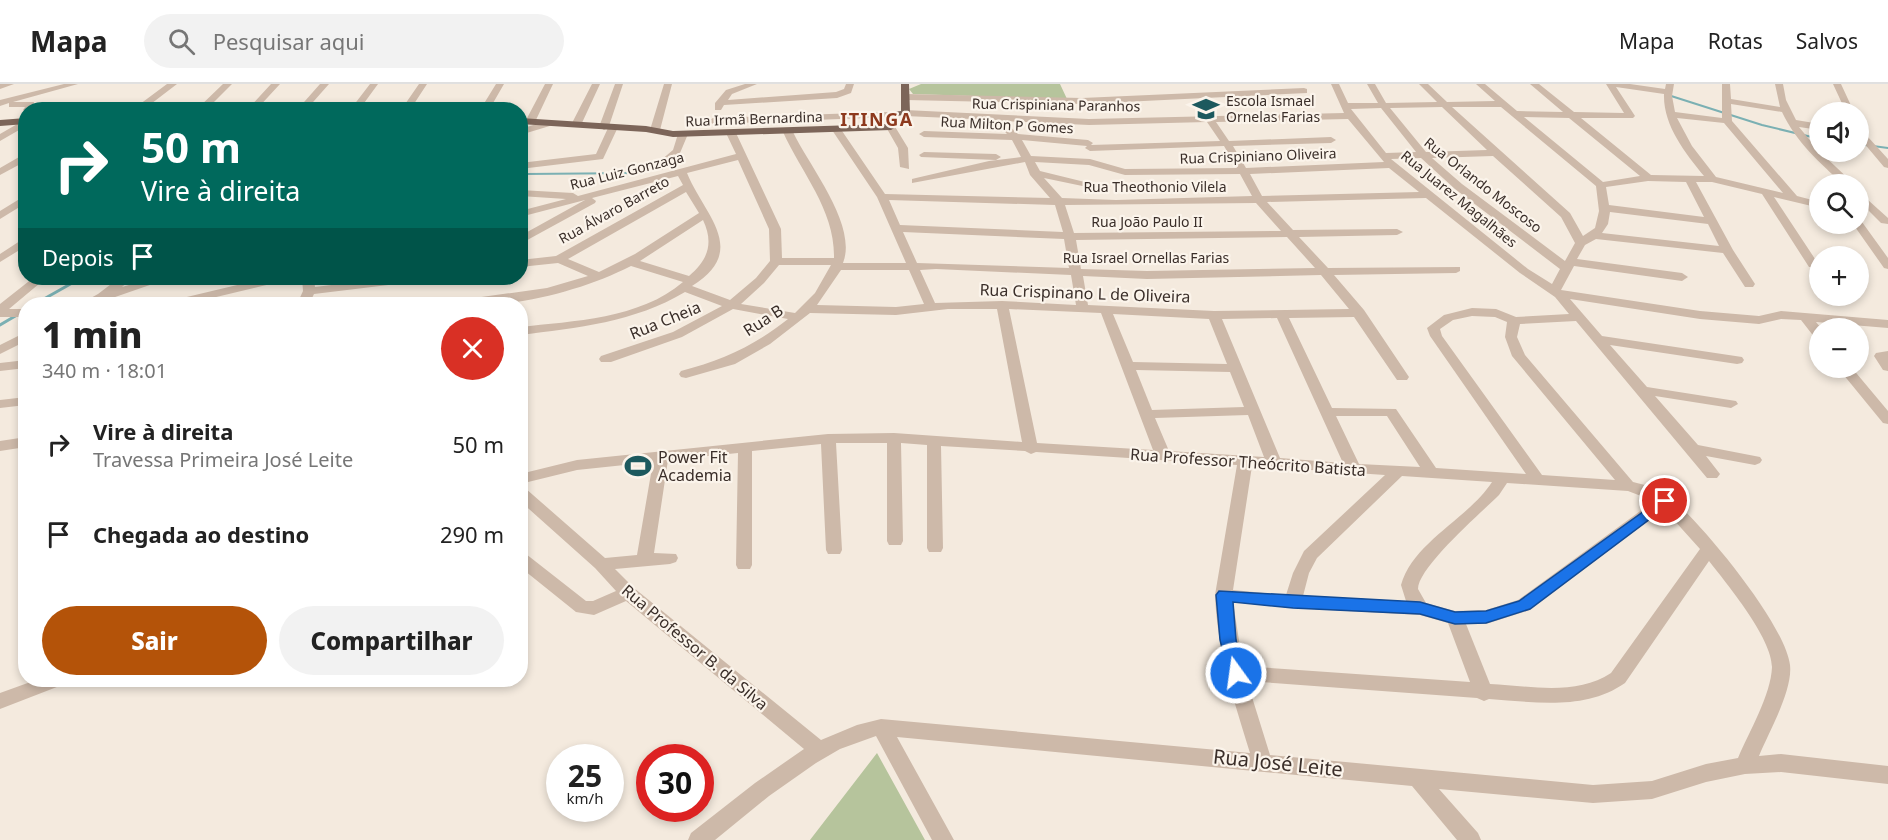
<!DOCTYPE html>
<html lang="pt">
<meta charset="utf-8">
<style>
:root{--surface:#fff;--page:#f2f2f2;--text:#222;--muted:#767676;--line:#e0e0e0;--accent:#b45309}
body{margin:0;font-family:"Noto Sans",sans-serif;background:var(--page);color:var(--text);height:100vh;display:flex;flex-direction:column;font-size:22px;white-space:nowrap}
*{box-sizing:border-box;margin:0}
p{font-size:20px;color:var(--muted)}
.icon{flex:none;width:33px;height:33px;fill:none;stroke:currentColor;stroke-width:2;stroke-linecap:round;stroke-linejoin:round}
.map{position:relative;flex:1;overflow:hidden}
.details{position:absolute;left:18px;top:213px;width:510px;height:390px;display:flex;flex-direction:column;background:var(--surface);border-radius:24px;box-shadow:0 3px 9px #0003}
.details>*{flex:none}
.banner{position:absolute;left:18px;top:18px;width:510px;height:183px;border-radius:24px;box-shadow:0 3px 9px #0003;background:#00695c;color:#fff;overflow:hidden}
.buttons{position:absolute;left:1809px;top:18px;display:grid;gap:12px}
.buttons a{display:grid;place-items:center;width:60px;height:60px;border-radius:50%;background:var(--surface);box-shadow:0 3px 9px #0003;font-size:30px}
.speed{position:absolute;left:546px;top:660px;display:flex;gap:12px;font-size:30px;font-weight:700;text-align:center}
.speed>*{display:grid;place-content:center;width:78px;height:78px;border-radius:50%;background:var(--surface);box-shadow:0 3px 9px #0003;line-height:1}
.speed small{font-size:15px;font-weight:400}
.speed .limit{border:9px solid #d22;background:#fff;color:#111}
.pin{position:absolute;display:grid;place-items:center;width:51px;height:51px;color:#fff;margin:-26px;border:3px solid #fff;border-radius:50%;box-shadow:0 2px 6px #0007}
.me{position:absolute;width:66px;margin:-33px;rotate:346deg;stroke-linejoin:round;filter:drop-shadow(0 0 4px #0008)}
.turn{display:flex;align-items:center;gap:21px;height:126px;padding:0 24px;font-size:27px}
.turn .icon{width:78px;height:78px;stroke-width:2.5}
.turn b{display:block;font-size:42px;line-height:51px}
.then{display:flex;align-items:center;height:57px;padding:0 24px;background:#0003;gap:12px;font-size:22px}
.round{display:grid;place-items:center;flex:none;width:63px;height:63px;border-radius:32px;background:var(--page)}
.summary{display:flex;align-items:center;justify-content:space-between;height:102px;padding:0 24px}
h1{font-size:36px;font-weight:800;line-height:45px}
.button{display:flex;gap:12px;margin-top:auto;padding:12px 24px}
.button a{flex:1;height:69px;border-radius:36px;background:var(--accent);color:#fff;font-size:24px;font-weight:800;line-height:69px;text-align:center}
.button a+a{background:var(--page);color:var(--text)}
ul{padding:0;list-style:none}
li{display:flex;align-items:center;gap:18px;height:90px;padding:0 24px}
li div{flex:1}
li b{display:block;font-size:22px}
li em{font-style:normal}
header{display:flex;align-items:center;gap:36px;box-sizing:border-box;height:84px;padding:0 30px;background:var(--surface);border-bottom:2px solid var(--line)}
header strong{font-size:28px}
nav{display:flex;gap:33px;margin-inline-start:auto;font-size:21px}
.search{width:420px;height:54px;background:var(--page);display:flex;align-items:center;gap:15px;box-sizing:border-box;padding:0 21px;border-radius:33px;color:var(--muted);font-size:22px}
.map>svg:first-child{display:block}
.green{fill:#b6c49c}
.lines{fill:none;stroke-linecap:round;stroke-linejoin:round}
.stream-far1{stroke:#7bb0b3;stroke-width:2}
.stream{stroke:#7bb0b3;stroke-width:3}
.minor{fill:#cdb9a9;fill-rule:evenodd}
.major{fill:#7c6559;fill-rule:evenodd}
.route{fill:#1a73e8;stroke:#114b97;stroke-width:1.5}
.labels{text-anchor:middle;stroke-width:4.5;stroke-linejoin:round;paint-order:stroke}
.far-poi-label{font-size:14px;fill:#3a2e29;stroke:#fbf4eb;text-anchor:start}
.far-street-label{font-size:14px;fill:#3a2e29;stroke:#fbf4eb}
.street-label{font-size:16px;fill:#3a2e29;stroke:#fbf4eb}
.poi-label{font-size:16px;fill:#3a2e29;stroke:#fbf4eb;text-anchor:start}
.far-district-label{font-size:18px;font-weight:bold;letter-spacing:1.5px;fill:#8d391d;stroke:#fbf4eb}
.near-street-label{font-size:20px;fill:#3a2e29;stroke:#fbf4eb}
</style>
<header>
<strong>Mapa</strong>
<div class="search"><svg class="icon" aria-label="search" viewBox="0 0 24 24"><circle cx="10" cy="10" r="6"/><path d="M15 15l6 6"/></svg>Pesquisar aqui</div>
<nav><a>Mapa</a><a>Rotas</a><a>Salvos</a></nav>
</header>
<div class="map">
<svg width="1888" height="756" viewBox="0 0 1888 756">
<rect width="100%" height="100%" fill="#f4eade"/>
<path class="green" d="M921,0H1060L1067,15L913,10L909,5Z
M877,669L925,756H810Z"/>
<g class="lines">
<path class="stream-far1" d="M1668,11L1762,41L1820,55
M1858,60L1888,64
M520,87L526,90L640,89"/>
<path class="stream" d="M35,220L81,194
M0,241L17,231"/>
<path class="minor" d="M0,0H14L0,5Z
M64,0H78L13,18H34L32,26H26V28L23,26L25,23H9V19L0,22V16Z
M167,0H177L143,26H132Z
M223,0H232L206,26H196Z
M271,0H280L256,26H247Z
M320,0H329L306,26H297Z
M370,0H378L359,26H350Z
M419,0H427L410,26H401Z
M496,0H504L489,26H480Z
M545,0H553L535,38L527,40L525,38Z
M592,0H600L581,41L573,43L571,41Z
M615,0H623L609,42L613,40L618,43L603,75L520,85V79L596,70L608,44L604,46L599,43Z
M664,0H672L660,46L655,49L650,46Z
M745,0H757L732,10L728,16L836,8L844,5L846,0H854L851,9L837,14L724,21L721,26H715V19L726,6Z
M1331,0H1339L1348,19H1378L1367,0H1375L1386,19L1437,18L1419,0H1428L1447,18L1495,17L1476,0H1485L1517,27L1563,28L1530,0H1539L1574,28L1624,29L1606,0H1630L1665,5L1666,0H1674L1672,12L1675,28L1722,34V0H1730L1731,15L1780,23L1775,0H1783L1786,16L1796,36L1820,40V46L1799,43L1818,66L1854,100H1843C1820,79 1796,58 1782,28L1731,20L1732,37L1797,112L1820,118V124L1774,113L1819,181L1817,183H1809L1762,110L1712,98H1696L1733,166L1755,200L1753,203H1745L1723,169L1596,155L1585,161L1577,175L1682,189L1688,193L1682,197L1574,182L1561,206L1700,227L1759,232L1781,227L1888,236V244L1816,238L1821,244L1820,255L1815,254L1801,236L1781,235L1759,240L1700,235L1570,215L1602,252L1742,273L1744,276L1742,279L1737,280L1610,261L1647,303L1736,317L1738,320L1731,324L1655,312L1698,361L1760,373L1762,376L1760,379L1755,381L1706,372L1720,390L1717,394H1707L1576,237L1520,240L1517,253L1525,271L1633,398C1646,401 1660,405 1671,414C1703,441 1785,540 1790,581C1793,606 1769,648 1759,672L1781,670L1888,682V700L1781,688L1745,690L1706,698L1652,715L1593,719L1439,705L1478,749L1481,756H1457L1412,702L897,653L954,756H932L876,652L840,665L816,679L769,712L715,756H688L691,749L755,699L804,665L626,517L594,531L576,528L520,483V468L526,470L586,517H593L616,507L595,484L520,417V403L525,404L605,474L637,471L653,378L577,386L520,400V390L577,376L828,350L894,349L1022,358L997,225H948L896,231L810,229L770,260L735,280L686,294L681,293L679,290L681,287C722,276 754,262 788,235L733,225L682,253L611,278H601L599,275L601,272L673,248L722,222L685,208C635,238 577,244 520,251V243C573,237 640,235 683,198L631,182C582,207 509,226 454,220L460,216L547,204L588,192L558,179L520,183V176L556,172L683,101L678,92L592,114L596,117L595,119L520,160V152L585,116L520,133V127L566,115L520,112V106L573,109L578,112L736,70L726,49L731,46L736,49L781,145L782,174H834C835,126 802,90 783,48L788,45L793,48C809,82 858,141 843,179H906L877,113L832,46L834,44H840L885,110L1050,114L1030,91L1025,78L912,99V95L916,94L989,77L1021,73L1012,56L924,53L919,50L924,47L1007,50L994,36L905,32L900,29L905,26L1089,35L1344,29ZM1616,3L1664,10C1663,41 1685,69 1704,92L1651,91L1581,34H1633L1635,32ZM1442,23L1487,66L1426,68L1390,24ZM1452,23H1501L1596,102L1599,127L1595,144L1583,152L1570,129ZM1381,24L1416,68L1386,69L1351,25ZM1524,33L1569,34L1640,92L1603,98ZM1677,34L1724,39L1783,109L1716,93L1692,62ZM1348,35L1384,78L1246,84L1233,62L1331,59L1336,56L1331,53L1229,57L1216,38ZM1004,37L1089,41L1207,38L1220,57L1091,61L1093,59L1088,56L1018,50ZM1022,56L1087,62L1085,64L1090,67L1224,62L1237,84L1125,85L1090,75L1031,72ZM1493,72L1561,133L1575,159L1565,177L1462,100L1432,74ZM1421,74L1455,105L1560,185L1552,200L1528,185L1391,75ZM738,76L769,145L770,177L756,194L730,216L692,202C750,166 704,131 687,89ZM1035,78L1089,81L1125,91L1240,90L1252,112L1116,116L1062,114L1044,94L1092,104L1097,101L1040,87ZM1389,84L1419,108L1262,112L1250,90ZM1648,97L1686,98L1704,133L1609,121L1606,103ZM686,108L699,129L635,170L599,188L568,175ZM1426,114L1520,189L1555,213L1569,230L1516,233L1496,225L1472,224L1444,231L1427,244L1430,252L1526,390L1436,384L1396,325L1332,324L1289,234L1354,233L1397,296H1407L1409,293L1364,226L1334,191L1456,189L1460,187V183L1328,184L1299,153L1397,151L1403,148L1397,145L1293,146L1267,118ZM889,116L1055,121L1063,148L900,141ZM1256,119L1281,147L1074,149L1065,121ZM1610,128L1708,140L1719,162L1602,149L1608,140ZM703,136C714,159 708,176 689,192L640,177ZM903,148L1064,155L1069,184L917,179ZM1287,153L1315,184L1147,187L1081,185L1076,156ZM779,181H831L815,209L795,229L741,220L764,199ZM936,185L1071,191L1076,221L1002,217L935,219L920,186ZM841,186H909L924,220L896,223L817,221ZM1321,191L1349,225L1214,227L1088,221L1083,192L1147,195ZM1009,225L1101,229L1153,366L1037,359ZM1113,230L1209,235L1227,280L1133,278ZM1472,232L1495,233L1507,238L1505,253L1512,272L1615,396L1542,391L1442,252L1440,245L1453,236ZM1277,234L1343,379L1280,374L1222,235ZM1136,286L1230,288L1244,323L1152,326ZM1248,331L1264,373L1169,367L1155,334ZM1336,332H1387L1420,383L1359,380ZM836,359H887V457L889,461H901L903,457L901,359L927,361V464L929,468H941L943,464L941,362L1025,367L1031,370L1036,368L1237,381L1215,511C1217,566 1234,617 1250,669L881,635L857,641L821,656L634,504L615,485L670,480L676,478L678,474L676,470L654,469L668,376L738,369L736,481L738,485H750L752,481V367L821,360L826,466L828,470H840L842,466ZM1252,382L1385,391L1304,467L1293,489L1286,511L1233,506ZM1402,392L1492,398C1469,434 1413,458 1401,501L1406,517L1303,512L1309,489L1317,474ZM1507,399L1628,407L1654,417L1518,516L1486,526L1455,527L1426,519L1418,505C1418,483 1482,428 1499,411ZM1664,425L1700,465L1611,589C1577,612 1530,602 1490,600L1466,540H1486L1530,526ZM1709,477C1727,500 1772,554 1772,583C1771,611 1749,648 1738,674L1706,680L1652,697L1593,701L1270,671L1247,597L1477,614L1484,617L1489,615C1535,618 1585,627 1625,599ZM1233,518L1293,524L1420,531L1448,539L1470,598L1243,582Z
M1833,0H1841L1854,28H1846Z
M1304,4L1307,5V9L1082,20L906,16L902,13L906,10L1082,14Z
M889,28L892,29V33L713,40L708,37L713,34Z
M26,35V42L0,57V50Z
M550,36L553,37V41L520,51V45Z
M888,41H894L908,64L909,85L900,83L898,64L886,43Z
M1858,42L1888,75V84L1884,83L1858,52Z
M683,47L688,50L680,69L662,86H654V82L673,66L678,50Z
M924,68L996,70L1001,73L996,76L921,73L919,71Z
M26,69V77L0,91V84Z
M1858,107L1888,134V140L1881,139L1858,116Z
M26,111V119L0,135V127Z
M1858,137L1862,138L1888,174V185L1884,184L1853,140H1858Z
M26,153V162L0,178V170Z
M33,194H46L9,225H26V233H0V220Z
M119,194H132L122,203L153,194H170L95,220H80L98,210Z
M267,194H285L283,197L187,220H168L170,217Z
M302,194H314L315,203L388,194H419L413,198L314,210L309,220H297L303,207Z
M26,248V257L0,270V261Z
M1888,267V287L1883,286L1874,272L1876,269Z
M26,276V284L0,287V279Z
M1838,284H1852L1888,327V340L1883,339Z
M26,313V321L0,324V316Z
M26,353V363L0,367V357Z
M36,596H64L62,601L0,625V609Z"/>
<path class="major" d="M901,0H909L910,29L894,33L896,43L891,46L673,53L646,48L520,40V34L646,42L673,47L886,40V29L901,27Z
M26,34V40L0,42V36Z"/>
</g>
<path class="route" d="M1665,412L1672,417L1670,420L1530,525L1486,539L1455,540L1420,530L1293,524L1233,518L1236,556L1244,589L1242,594H1230L1228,589L1220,556L1216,511L1219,507L1420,518L1455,528L1486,527L1519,517Z"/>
<defs>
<g id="school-bare" transform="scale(2.07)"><path d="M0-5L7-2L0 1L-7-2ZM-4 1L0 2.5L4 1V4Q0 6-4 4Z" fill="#1c595e" stroke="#fbf4eb" stroke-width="2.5" paint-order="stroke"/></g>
<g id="stadium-bare" transform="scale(2.07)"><path d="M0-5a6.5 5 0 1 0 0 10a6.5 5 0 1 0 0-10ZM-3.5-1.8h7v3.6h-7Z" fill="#1c595e" stroke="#fbf4eb" stroke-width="2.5" paint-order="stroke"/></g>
</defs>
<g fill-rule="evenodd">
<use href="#school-bare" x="1206" y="25"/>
<use href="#stadium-bare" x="638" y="382"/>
</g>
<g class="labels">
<g class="far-poi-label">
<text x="1226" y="22">Escola Ismael<tspan x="1226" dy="16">Ornelas Farias</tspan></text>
</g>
<g class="far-street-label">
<text transform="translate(1056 21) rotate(1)" y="5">Rua Crispiniana Paranhos</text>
<text transform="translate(754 35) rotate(-2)" y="5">Rua Irmã Bernardina</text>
<text transform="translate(1007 41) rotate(3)" y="5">Rua Milton P Gomes</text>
<text transform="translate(1258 72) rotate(-2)" y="5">Rua Crispiniano Oliveira</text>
<text transform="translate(627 87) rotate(-14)" y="5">Rua Luiz Gonzaga</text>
<text transform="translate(1483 101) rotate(38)" y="5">Rua Orlando Moscoso</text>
<text x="1155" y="108">Rua Theothonio Vilela</text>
<text transform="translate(1459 115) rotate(39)" y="5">Rua Juarez Magalhães</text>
<text transform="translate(614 126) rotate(-29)" y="5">Rua Álvaro Barreto</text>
<text x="1147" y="143">Rua João Paulo II</text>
<text x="1146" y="179">Rua Israel Ornellas Farias</text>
</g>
<g class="street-label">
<text transform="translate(1085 209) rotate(2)" y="6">Rua Crispinano L de Oliveira</text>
<text transform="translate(665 236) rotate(-22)" y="6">Rua Cheia</text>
<text transform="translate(763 236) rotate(-33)" y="6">Rua B</text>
<text transform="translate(1248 378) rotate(4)" y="6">Rua Professor Theócrito Batista</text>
<text transform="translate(695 563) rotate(40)" y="6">Rua Professor B. da Silva</text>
</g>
<g class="poi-label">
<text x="658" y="379">Power Fit<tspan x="658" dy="18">Academia</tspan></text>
</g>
<g class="far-district-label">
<text x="877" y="42">ITINGA</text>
</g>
<g class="near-street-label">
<text transform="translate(1278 679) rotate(6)" y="7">Rua José Leite</text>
</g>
</g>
</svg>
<div class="buttons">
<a><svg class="icon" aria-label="sound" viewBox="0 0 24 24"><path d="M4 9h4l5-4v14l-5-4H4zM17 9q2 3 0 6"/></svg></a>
<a><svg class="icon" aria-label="search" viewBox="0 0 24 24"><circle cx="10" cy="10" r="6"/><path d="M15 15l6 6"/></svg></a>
<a>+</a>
<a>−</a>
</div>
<div class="speed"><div>25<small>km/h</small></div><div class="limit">30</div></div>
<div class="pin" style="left:1665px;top:417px;background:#d93025"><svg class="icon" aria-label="arrive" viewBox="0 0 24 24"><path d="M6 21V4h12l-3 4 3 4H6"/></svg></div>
<svg class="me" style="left:1236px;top:589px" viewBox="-20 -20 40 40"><circle r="17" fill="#1a73e8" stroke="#fff" stroke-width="3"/><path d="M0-11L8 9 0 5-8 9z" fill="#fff"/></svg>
<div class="banner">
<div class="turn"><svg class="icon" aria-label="right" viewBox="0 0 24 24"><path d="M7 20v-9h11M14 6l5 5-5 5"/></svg><div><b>50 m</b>Vire à direita</div></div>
<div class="then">Depois<svg class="icon" aria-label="arrive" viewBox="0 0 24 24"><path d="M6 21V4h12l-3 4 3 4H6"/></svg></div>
</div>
<section class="details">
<div class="summary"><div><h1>1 min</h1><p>340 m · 18:01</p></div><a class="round" style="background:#d93025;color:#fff"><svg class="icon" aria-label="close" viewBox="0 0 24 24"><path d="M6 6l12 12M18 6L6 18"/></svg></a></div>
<ul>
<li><svg class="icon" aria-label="right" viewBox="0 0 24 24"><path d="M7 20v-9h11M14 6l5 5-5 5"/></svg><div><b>Vire à direita</b><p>Travessa Primeira José Leite</p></div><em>50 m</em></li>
<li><svg class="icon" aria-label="arrive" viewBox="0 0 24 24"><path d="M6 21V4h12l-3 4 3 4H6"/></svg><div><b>Chegada ao destino</b></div><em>290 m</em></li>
</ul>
<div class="button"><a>Sair</a><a>Compartilhar</a></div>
</section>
</div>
